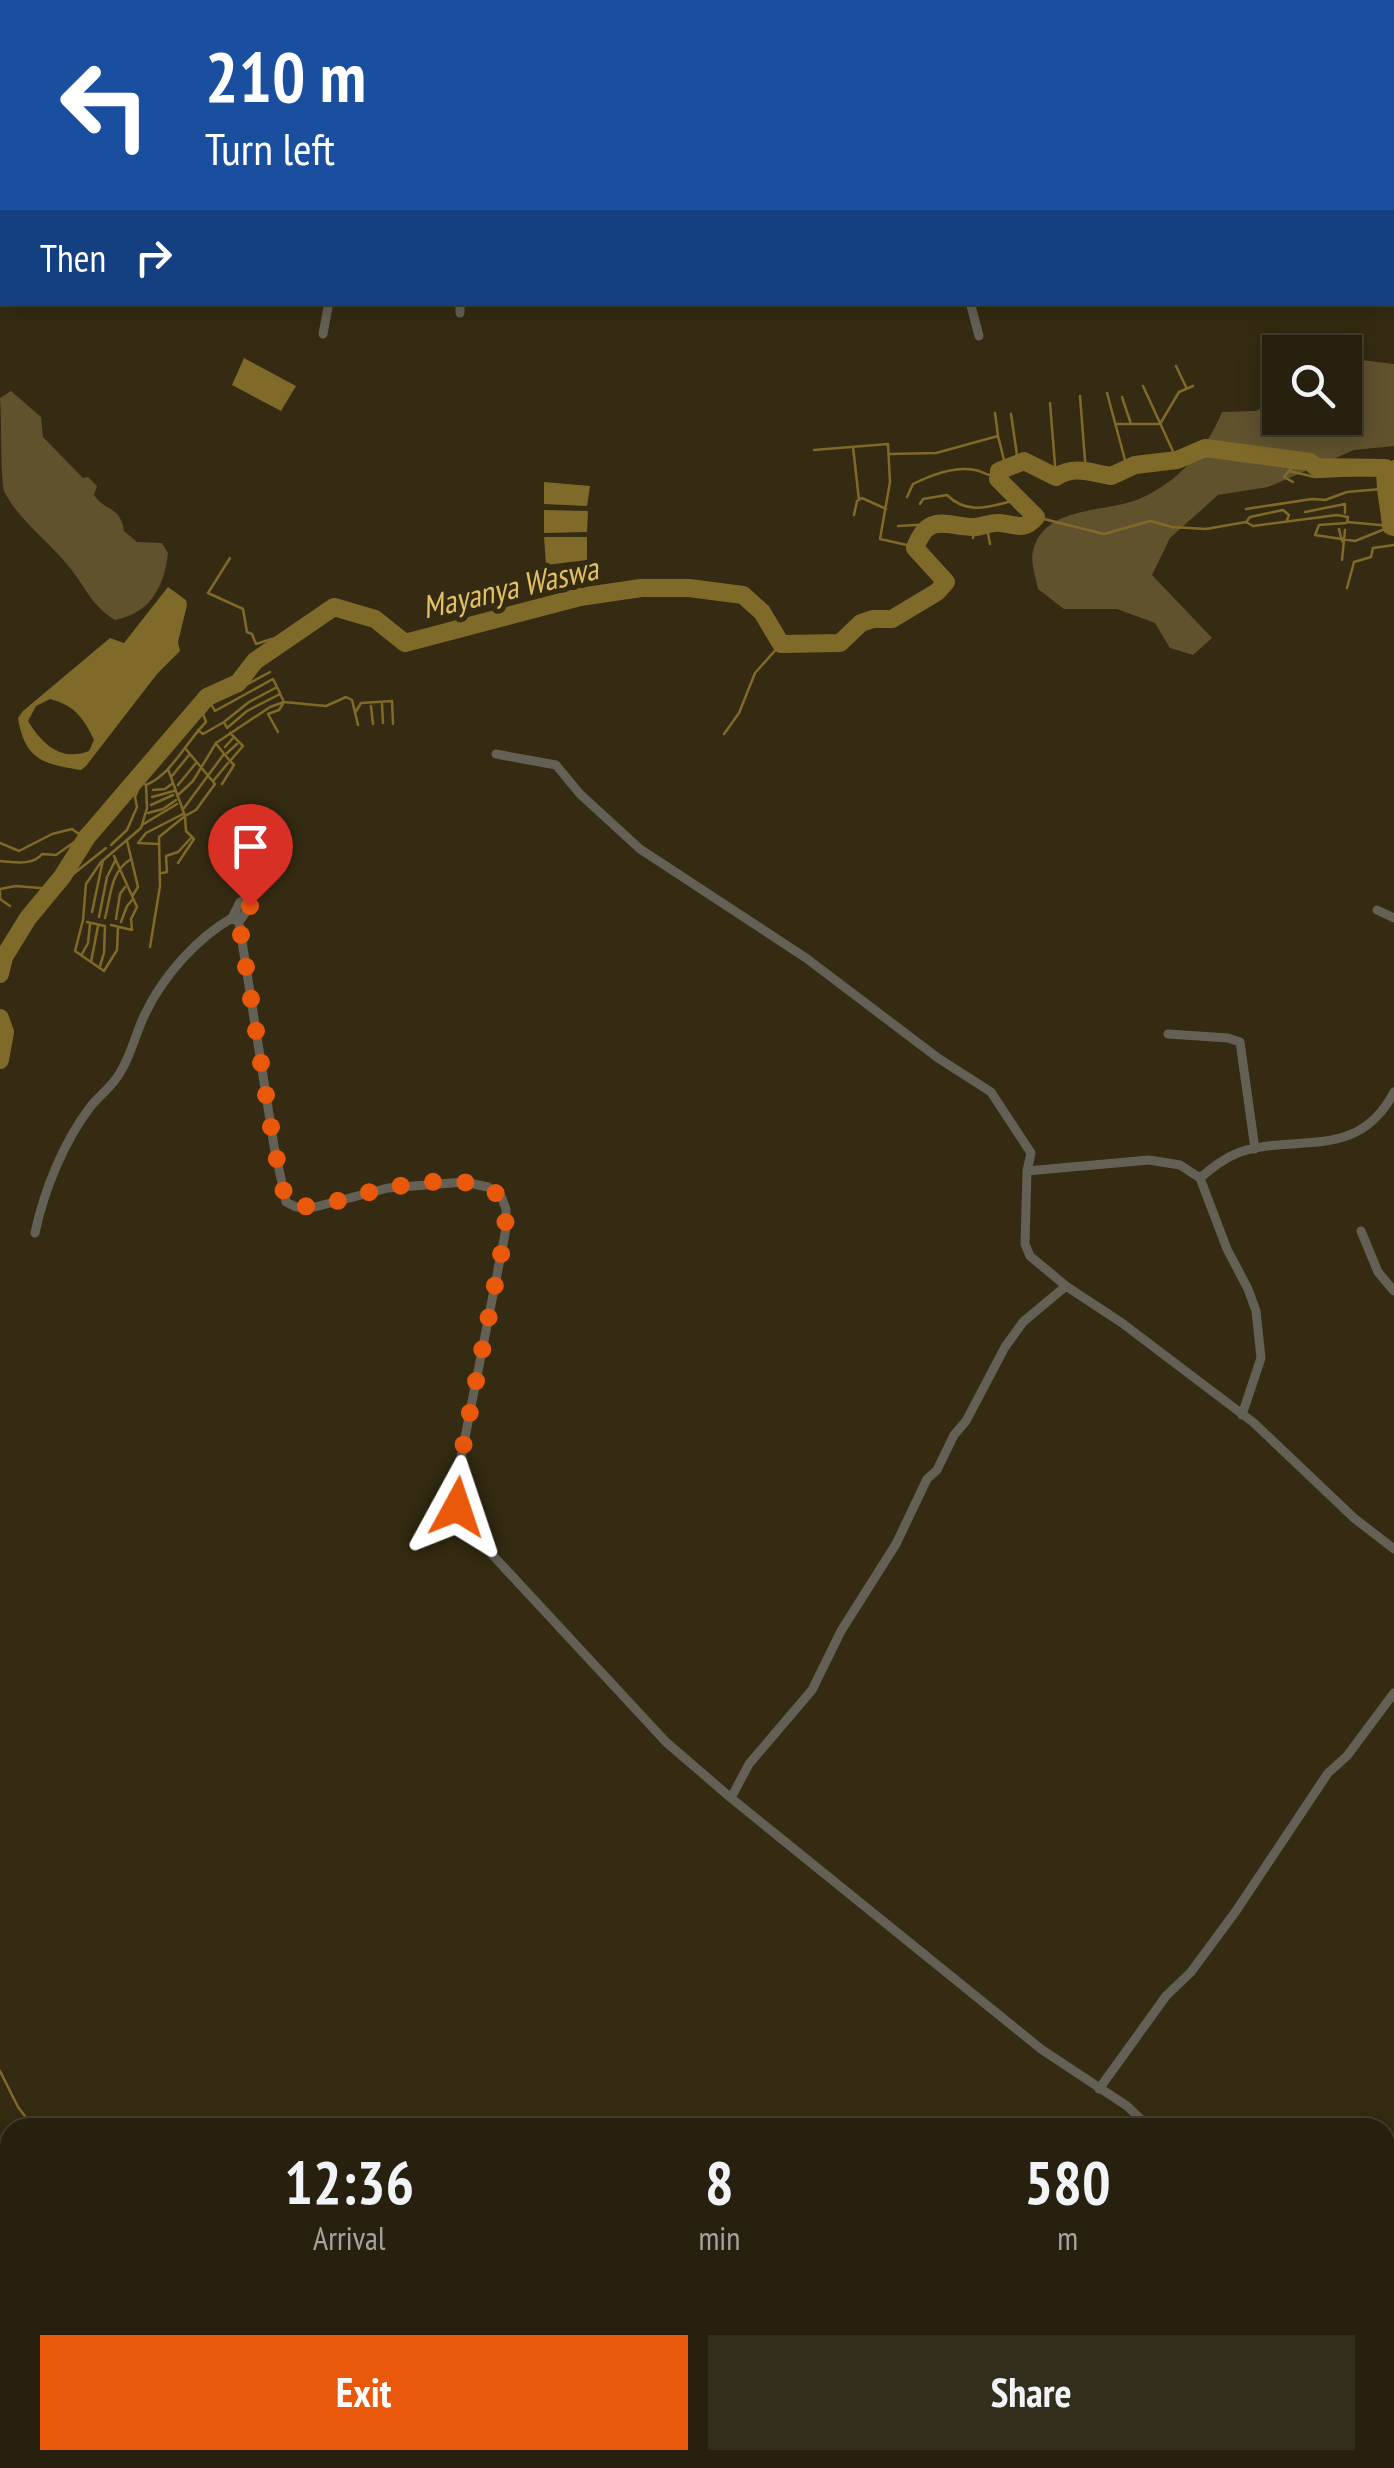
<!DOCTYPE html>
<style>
:root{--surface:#27200e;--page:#332d1c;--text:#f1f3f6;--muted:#a4a39e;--line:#433e2e;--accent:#ea580c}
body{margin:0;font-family:"PT Sans Narrow",sans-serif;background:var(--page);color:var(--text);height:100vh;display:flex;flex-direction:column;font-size:38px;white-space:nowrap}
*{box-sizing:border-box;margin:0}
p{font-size:32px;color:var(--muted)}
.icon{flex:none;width:55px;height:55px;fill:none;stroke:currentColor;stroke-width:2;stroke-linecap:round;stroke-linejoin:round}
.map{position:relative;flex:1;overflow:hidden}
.sheet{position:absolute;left:0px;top:2118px;width:1395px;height:352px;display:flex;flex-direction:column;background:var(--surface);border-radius:30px 30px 0 0;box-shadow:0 5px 25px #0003,0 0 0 2px var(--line)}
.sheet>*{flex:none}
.guide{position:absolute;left:0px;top:0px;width:1395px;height:305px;box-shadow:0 5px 25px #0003,0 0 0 2px var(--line);background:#1a4fa0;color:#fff;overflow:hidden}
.buttons{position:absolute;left:1262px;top:335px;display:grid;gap:20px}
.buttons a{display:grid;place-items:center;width:100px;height:100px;border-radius:0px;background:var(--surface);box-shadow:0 5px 25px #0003,0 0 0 2px var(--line);font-size:50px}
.pin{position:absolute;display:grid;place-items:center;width:85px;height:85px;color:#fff;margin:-102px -42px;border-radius:50% 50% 50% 0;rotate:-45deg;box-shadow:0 0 10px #0007}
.pin .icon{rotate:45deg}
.me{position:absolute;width:110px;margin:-55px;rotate:5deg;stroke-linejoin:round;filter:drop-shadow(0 0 8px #0008)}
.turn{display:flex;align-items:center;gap:35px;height:210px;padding:0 40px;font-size:45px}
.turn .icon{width:130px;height:130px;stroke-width:2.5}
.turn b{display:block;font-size:70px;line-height:85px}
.then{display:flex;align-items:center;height:95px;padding:0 40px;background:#0003;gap:20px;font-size:38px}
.eta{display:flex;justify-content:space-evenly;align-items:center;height:170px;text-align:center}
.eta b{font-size:60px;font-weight:800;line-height:70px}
.button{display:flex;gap:20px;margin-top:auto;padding:20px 40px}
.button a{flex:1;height:115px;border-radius:0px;background:var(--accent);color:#fff;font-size:40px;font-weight:800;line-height:115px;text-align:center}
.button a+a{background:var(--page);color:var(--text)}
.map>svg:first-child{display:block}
.green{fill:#60522d}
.water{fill:#806a2a;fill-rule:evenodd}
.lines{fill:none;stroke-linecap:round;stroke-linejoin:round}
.stream{stroke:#806a2a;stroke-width:2.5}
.river{stroke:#806a2a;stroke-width:18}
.minor{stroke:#646055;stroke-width:9}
.route{stroke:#ea580c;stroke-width:18;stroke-dasharray:0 32.4}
.labels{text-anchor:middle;stroke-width:10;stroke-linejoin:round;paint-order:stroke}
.water-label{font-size:32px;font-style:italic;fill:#e2c166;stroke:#342b12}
</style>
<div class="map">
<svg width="1394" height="2468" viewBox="0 0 1394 2468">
<rect width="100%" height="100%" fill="#342b12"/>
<path class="green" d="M1353,359L1394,364V446L1354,450L1268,487L1218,495L1170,538L1152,575L1212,638L1193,655L1170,648L1155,623L1117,609H1064L1038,589C1036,578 1030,561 1033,551C1044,505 1106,513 1139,499C1178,482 1206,451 1222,412L1255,411L1280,402V418H1345V363Z
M11,391L41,417L43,437L83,478L88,477L97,486L94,495C105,512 120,505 124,531L137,542L162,543L168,553C164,588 150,613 115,620C91,605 87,589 70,568C50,542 19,521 4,491C0,469 2,423 0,398Z"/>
<path class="water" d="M244,358L296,386L281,411L232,385Z
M544,482L590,486L587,506L544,504Z
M544,510L588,511L587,532L544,533Z
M544,537H587V560L546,565Z
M168,587L186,600L187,605L178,642L180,651L157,674L86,766L81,770C43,764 25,760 18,718L23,711L110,638L124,643ZM50,699C74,705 84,718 94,740L89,751C61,762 42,744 28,721L36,706Z"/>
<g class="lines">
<path class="stream" d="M1392,0L1394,2
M1392,284H1394
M1176,366L1186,387
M1143,386L1177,460
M1107,393L1128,471
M1080,396L1086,473
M1122,397L1131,424
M1050,403L1056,477
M995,413L998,436
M1011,414L1018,462
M1117,424H1160L1179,392L1193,386
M853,447L859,500
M814,450L888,444L890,482L880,539L907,545L917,542
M890,454L936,453L998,436L1006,468
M1386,468L1394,461
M1289,471L1315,477L1379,474L1381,489L1394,480
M1293,482L1284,477L1296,462
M907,497L913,484C931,475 956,466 975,470C985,472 987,477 999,475
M920,504L923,499L947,495C968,516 991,506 1016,500
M1246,509L1312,499L1325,500L1347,492L1381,489L1384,500L1389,498
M1305,512L1345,504V513
M854,515L857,501L862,498L886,509
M1036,517L1104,534L1150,521L1172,527L1206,529L1246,522L1253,526L1337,515L1348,517L1347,522L1391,526
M1391,517H1394
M1247,521L1250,517L1283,510L1289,515L1287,520
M1346,523L1319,525L1315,535L1355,541L1390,527
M898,526L933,524
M1339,529L1342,541
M973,538L975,527
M990,544L988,533L993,523
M230,558L208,593L243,609L247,632L252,634L256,644L275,638L282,640
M1342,560L1345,530
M1347,588L1354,562L1371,557L1373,548L1394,545
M211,704L270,672
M382,704L383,723
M371,706L373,724
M355,713L361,703L392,701L393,724
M224,722L249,702L277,687L280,693
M198,730L203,734L224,722L227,728L247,711L280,694L284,702L279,710L268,714L278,732
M724,734L739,713L755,673L781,644
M217,745L230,761L243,746L230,733
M225,747L234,737
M227,753L237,744
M172,776L189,755
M214,780L228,763
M222,784L234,765L231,762
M146,785C172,774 186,742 206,722L203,714L211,704L215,711L273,679L277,687
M178,785L196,763
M153,790L165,789L173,783
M177,796L193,781L216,743L270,707L284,702L326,706L346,697L352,700L358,725
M152,797L174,791
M151,805L173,795
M184,808L224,754
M148,813L163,809L176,800
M142,825L177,804
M142,838L146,833L183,814
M142,838L138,843L159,844
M127,841L138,887L133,895
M0,843L19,851L52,834L72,829L79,834L101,812
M111,845L127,830L137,807L135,797L141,782
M0,861C13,862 33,866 42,854L56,855L83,836L87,837
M178,863L194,839L186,831L185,816L196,810L215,784L185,748
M162,873L167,872L166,856L178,852L191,838
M62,877L67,879L106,848
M10,906L0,899V889L16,886L52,889
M92,912L103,860
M99,917L107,877L115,861
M105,918C111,896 110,872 131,859
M116,919L120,894L125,887
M87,922L105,926L104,953L100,966
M121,922L127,906L133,899
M111,925L132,930L131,919L137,907L114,856
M118,927L117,950L104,971L75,951L83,920L86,884L101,862L141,828L147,808L146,785L136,777
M150,947L160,886L159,837L185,816L168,769
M82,954L88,943L90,924
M91,962L98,926
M0,2071L18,2107L34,2128
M166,2460L169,2468"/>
<path class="river" d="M0,974L4,957L28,918L62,877L87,837L207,697L238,683L255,661L334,607L375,619L405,643L580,597L641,588H689L743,595L762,612L781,644L840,643L861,623L873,619H892L937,592L946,582L915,548C929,511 946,527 976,527C984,526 992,522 1000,523C1016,524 1023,532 1036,517L998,479L999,471L1024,461L1056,477C1074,465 1092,473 1111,476L1135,465L1177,460L1205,448L1310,462L1316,467L1386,468C1383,486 1390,508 1391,526L1394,527
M0,1018L5,1032L0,1060"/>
<path class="minor" d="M95,0L96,2
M866,0L874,2
M1198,0V2
M163,2L168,0
M223,2V0
M351,2L352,0
M572,2L574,0
M792,2V0
M0,79L2,78
M0,180L2,183
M460,302V313
M970,302L979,336
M323,334L329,302
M496,754L556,765L580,794L640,849L806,958L938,1058L991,1092L1031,1153L1027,1171L1025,1244L1030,1256L1066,1286L1122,1323L1254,1423L1354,1518L1394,1549
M246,899L250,906L239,922L232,918L240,902Z
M1377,910L1394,918
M239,922L274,1146L286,1202L296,1207H315L388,1188L464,1182L488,1187L501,1196L506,1209V1229L457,1478C455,1514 466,1522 487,1549L666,1742L731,1798
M1168,1034L1228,1038L1240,1042L1255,1149
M1027,1171L1149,1160L1180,1165L1200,1178L1227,1249L1248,1289L1256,1311L1261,1358L1242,1415
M1200,1178C1212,1168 1224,1158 1240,1152C1296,1133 1358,1162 1394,1092
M1361,1231L1378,1272L1394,1291
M35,1233C44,1190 64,1141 91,1106C101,1094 114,1085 121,1071C132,1053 136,1032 145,1014C163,976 197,938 232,918
M1066,1286L1023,1322L1005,1347L966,1421L954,1435L937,1470L927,1479L896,1544L841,1631L812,1690L749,1764L731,1798L1041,2049L1127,2106L1150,2128
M1099,2089L1166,1996L1191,1972L1236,1911L1328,1773L1347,1756L1394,1693
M1385,2237L1394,2241"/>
</g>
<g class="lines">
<path class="route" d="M250,906L239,922L274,1146L286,1202C310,1213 337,1200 362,1194C397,1185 482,1167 504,1202L506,1229L457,1478V1507"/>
</g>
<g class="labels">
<g class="water-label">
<text transform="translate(510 588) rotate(-13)" y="11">Mayanya Waswa</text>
</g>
</g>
</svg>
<div class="buttons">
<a><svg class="icon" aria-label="search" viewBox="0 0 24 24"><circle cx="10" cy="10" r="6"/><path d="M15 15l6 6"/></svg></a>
</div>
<div class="pin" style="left:250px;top:906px;background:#d93025"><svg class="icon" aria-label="arrive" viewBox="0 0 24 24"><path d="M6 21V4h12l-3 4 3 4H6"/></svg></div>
<svg class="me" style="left:457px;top:1507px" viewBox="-20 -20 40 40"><path d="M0-17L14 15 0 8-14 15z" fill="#ea580c" stroke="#fff" stroke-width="4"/></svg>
<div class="guide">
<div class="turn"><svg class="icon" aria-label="left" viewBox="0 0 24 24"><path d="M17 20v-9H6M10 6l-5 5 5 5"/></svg><div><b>210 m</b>Turn left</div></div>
<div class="then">Then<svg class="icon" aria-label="right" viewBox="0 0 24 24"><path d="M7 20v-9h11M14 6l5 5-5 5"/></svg></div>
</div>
<section class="sheet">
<div class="eta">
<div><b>12:36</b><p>Arrival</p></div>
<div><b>8</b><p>min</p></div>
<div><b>580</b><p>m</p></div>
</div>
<div class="button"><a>Exit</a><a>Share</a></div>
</section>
</div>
